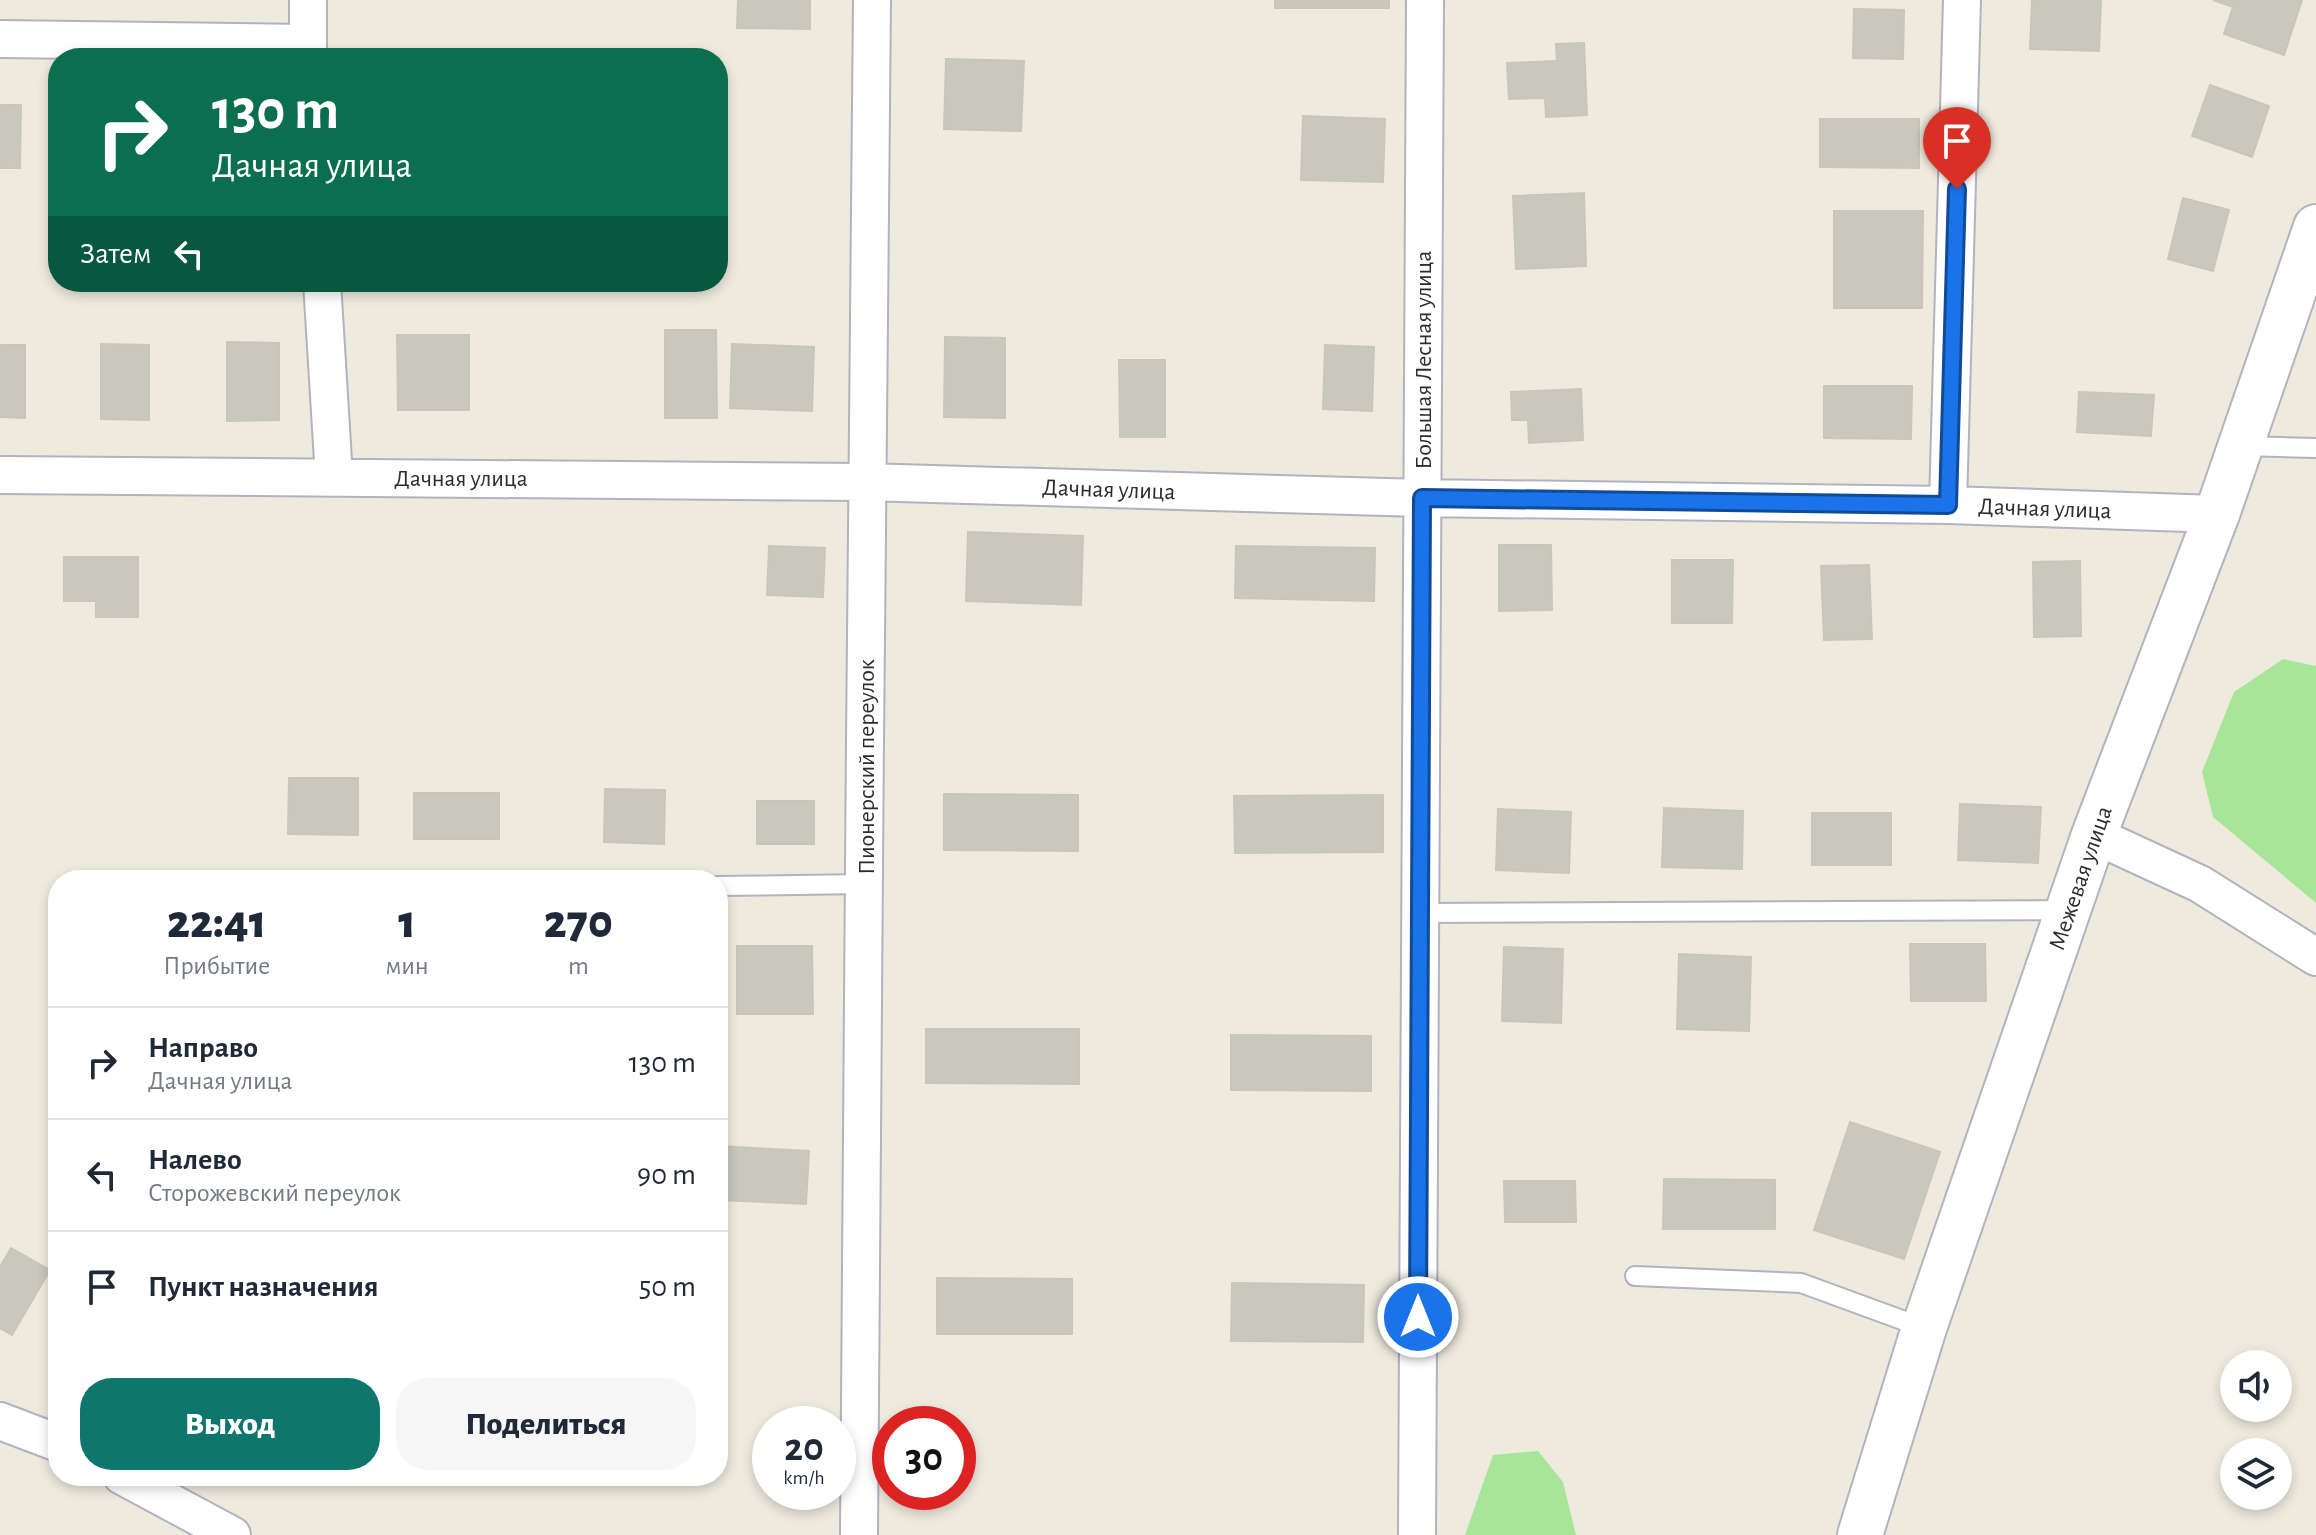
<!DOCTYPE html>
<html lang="ru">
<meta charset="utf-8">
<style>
:root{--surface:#fff;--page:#f6f6f7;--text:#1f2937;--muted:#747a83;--line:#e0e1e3;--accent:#0f766e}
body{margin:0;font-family:"Alegreya Sans",sans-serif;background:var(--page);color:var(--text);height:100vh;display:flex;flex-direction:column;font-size:30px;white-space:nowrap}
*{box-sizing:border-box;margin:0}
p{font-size:26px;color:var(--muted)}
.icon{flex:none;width:44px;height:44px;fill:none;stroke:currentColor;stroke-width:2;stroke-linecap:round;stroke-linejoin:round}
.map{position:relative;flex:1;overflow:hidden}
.sheet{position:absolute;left:48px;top:870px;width:680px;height:616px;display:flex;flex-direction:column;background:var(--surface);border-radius:32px;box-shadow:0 4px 12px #0003}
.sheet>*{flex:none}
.top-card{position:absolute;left:48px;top:48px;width:680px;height:244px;border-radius:32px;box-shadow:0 4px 12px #0003;background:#0b6e4f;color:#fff;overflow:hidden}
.tools{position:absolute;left:2220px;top:1350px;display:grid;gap:16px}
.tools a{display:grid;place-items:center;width:72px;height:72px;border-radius:50%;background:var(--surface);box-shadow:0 4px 12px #0003;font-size:40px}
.speed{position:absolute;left:752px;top:1406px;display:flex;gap:16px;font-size:40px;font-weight:700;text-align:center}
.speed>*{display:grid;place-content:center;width:104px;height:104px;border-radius:50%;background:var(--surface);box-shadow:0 4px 12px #0003;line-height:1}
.speed small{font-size:20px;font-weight:400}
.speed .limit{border:12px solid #d22;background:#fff;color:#111}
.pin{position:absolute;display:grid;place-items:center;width:68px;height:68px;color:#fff;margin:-82px -34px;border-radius:50% 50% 50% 0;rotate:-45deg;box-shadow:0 0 8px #0007}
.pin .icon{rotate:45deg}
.me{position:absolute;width:88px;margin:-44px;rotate:0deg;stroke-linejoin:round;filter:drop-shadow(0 0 6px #0008)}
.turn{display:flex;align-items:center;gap:28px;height:168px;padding:0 32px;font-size:36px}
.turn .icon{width:104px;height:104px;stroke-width:2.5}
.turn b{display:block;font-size:56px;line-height:68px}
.then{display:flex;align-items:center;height:76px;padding:0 32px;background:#0003;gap:16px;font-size:30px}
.eta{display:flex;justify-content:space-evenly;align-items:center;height:136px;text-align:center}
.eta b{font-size:48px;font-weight:800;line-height:56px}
.cta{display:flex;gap:16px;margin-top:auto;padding:16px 32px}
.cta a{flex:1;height:92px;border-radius:32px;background:var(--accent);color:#fff;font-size:32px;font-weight:800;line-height:92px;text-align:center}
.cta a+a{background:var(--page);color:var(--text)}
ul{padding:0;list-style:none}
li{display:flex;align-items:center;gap:24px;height:112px;padding:0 32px;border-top:2px solid var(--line)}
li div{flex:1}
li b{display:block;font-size:30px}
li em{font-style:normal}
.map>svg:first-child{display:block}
.green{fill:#a7e699}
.building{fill:#c9c8bc;stroke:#cac6b7;stroke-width:2}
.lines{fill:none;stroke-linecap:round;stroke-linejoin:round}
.lane-casing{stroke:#b2b2c0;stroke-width:22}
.street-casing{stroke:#b2b2c0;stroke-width:40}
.secondary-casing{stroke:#b2b2c0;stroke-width:48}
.lane{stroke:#fff;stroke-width:18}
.street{stroke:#fff;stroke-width:36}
.secondary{stroke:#fff;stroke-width:44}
.route-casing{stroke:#114b97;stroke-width:20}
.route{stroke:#1a73e8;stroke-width:14}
.labels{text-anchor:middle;stroke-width:7;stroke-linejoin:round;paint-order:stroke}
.street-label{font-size:24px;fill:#2c2c2c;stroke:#fff}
</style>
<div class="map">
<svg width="2316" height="1535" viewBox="0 0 2316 1535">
<rect width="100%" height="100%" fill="#eeeade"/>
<path class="green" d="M2283,659L2316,666V903L2213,817L2202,772L2234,692Z
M1538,1451L1563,1482L1576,1535H1465L1493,1455Z"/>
<path class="building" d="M738,0H810V29L737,28Z
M1275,0H1389V8H1275Z
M2032,0H2101L2099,51L2030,49Z
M2213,0H2302L2284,55L2224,34L2233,7Z
M1854,9L1904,10L1903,59L1853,58Z
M1584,43L1587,115L1546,117L1545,98L1509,99L1507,63L1557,61L1556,44Z
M946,59L1024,61L1021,131L944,129Z
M2210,85L2269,106L2252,157L2192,136Z
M0,105H21L20,168H0Z
M1303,116L1385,119L1383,182L1301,180Z
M1820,119H1919V168L1820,167Z
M1584,193L1586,266L1516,269L1513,196Z
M2183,198L2229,210L2213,271L2168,259Z
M1834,211H1923L1922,308H1834Z
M665,330H716L717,418H665Z
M397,335H469V410H398Z
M945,337L1005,338V418L944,417Z
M227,342L279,343V420L227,421Z
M101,344L149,345V420L101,419Z
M732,344L814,347L812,411L730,408Z
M0,345H25V418L0,417Z
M1325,345L1374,347L1372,411L1323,409Z
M1119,360H1165V437H1120Z
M1824,386H1912L1911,439L1824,438Z
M1581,389L1583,440L1529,443L1528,420H1512L1511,392Z
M2079,392L2154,395L2151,436L2077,432Z
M968,532L1083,536L1081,605L966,601Z
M1499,545H1551L1552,610L1499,611Z
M769,546L825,548L823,597L767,595Z
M1236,546L1375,548L1374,601L1235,598Z
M64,557H138V617H96V601H64Z
M1672,560H1733L1732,623H1672Z
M2080,561L2081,636L2034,637L2033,562Z
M1869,565L1872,639L1824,640L1821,566Z
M289,778H358V835L288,834Z
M605,789L665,790L664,844L604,842Z
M414,793H499V839H414Z
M944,794L1078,795V851L944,850Z
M1383,795V852L1235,853L1234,796Z
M757,801H814V844H757Z
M1960,804L2041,807L2038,863L1958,860Z
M1664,808L1743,811L1742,869L1662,867Z
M1498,809L1571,812L1569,873L1496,870Z
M1812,813H1891V865H1812Z
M1910,944H1985L1986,1001H1911Z
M737,946H812L813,1014H737Z
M1504,947L1563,949L1561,1023L1502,1021Z
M1679,954L1751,957L1749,1031L1677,1029Z
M926,1029H1079V1084L926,1083Z
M1231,1035L1371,1036V1091L1231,1090Z
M1850,1122L1940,1152L1904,1259L1814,1230Z
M718,1146L809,1151L806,1204L718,1200Z
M1664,1179L1775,1180V1229H1663Z
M1504,1181H1575L1576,1222H1505Z
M11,1248L50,1270L12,1335L0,1328V1267Z
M937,1278L1072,1279V1334H937Z
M1232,1283L1364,1285L1363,1342L1231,1341Z"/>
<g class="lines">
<g class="lane-casing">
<path id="lane" d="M2241,446L2316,448
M718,886L867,884
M1420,913L2066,910
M1635,1276L1801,1283L1924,1328"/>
</g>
<g class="street-casing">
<path id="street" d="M0,39L307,43
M308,58V0
M322,282L334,477
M0,475L864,482L1422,498L1948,505L2217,514
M1948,505L1962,0
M2094,835L2200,884L2316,957
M0,1421L58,1443
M122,1476L232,1535
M859,1535C865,1023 864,512 872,0
M1417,1535L1425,0"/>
</g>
<g class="secondary-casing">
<path id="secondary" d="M1860,1535L1924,1328L2094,835L2217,514L2316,227"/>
</g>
<use href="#lane" class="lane"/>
<use href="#street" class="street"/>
<use href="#secondary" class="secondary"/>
</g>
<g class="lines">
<g class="route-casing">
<path id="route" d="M1418,1317L1422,498L1948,505L1957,189"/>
</g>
<use href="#route" class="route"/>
</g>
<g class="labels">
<g class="street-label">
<text transform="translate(1423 360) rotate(-90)" y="8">Большая Лесная улица</text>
<text x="461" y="486">Дачная улица</text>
<text transform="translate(1109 489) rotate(2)" y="8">Дачная улица</text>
<text transform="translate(2045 508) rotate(2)" y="8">Дачная улица</text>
<text transform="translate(866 767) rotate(-90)" y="8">Пионерский переулок</text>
<text transform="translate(2080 878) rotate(-71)" y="8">Межевая улица</text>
</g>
</g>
</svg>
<div class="tools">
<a><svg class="icon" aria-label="sound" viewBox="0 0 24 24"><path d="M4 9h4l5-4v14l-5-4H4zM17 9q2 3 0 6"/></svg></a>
<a><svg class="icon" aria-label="layers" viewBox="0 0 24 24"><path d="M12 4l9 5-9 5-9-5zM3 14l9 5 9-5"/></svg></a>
</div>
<div class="speed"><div>20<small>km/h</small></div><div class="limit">30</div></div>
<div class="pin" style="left:1957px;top:189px;background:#d93025"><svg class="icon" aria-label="arrive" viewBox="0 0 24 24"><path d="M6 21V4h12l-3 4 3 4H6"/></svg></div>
<svg class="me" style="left:1418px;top:1317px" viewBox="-20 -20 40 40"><circle r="17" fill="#1a73e8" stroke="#fff" stroke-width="3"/><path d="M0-11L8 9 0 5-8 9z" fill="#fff"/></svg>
<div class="top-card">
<div class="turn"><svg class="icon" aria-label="right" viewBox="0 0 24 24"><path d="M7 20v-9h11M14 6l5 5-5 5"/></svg><div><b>130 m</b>Дачная улица</div></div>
<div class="then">Затем<svg class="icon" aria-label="left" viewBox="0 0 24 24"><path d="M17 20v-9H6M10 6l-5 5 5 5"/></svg></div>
</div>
<section class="sheet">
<div class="eta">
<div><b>22:41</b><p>Прибытие</p></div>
<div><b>1</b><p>мин</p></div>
<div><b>270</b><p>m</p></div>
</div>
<ul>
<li><svg class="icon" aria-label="right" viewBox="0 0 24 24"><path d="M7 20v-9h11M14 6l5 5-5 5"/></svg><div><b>Направо</b><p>Дачная улица</p></div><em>130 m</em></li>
<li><svg class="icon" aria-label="left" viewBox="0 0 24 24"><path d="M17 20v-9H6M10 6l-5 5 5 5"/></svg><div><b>Налево</b><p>Сторожевский переулок</p></div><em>90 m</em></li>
<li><svg class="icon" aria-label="arrive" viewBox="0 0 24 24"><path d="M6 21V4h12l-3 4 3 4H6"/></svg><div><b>Пункт назначения</b></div><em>50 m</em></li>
</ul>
<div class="cta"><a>Выход</a><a>Поделиться</a></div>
</section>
</div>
